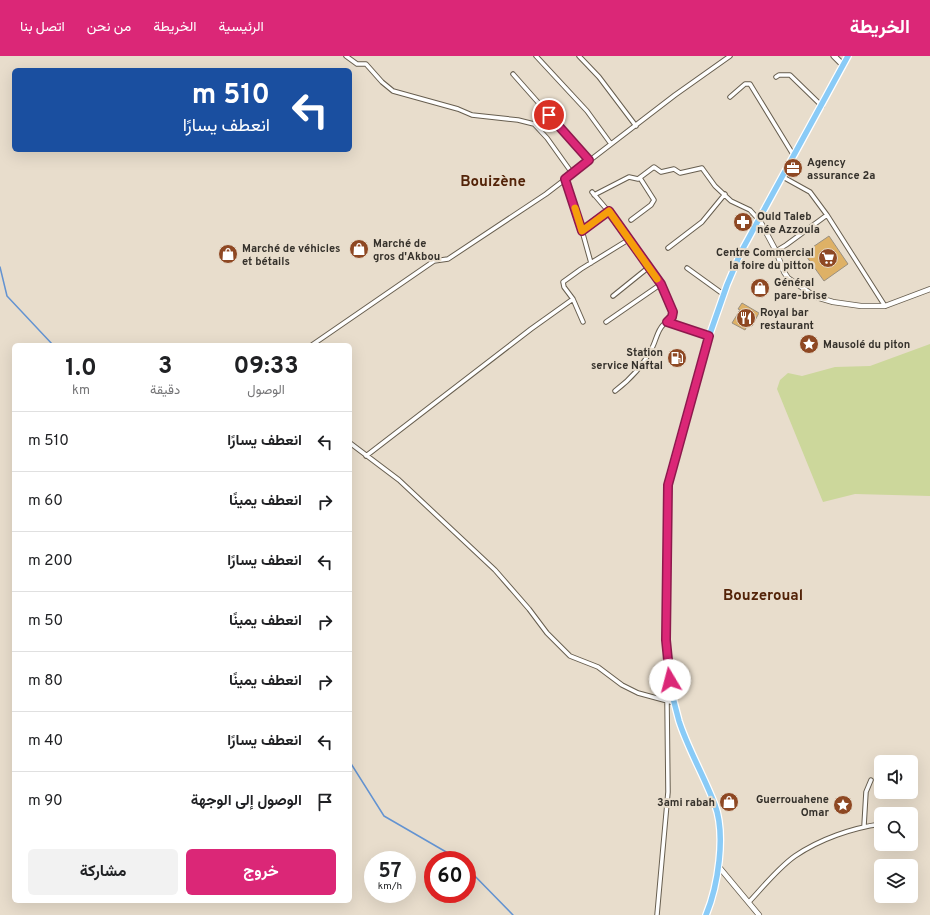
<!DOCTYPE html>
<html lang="ar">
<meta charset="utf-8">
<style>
:root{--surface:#fff;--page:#f2f2f2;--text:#202124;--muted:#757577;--line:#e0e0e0;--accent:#db2777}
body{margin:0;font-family:Overpass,Vazirmatn,sans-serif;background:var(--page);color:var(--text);direction:rtl;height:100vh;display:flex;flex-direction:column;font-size:15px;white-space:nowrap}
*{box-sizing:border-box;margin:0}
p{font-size:13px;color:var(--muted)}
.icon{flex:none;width:22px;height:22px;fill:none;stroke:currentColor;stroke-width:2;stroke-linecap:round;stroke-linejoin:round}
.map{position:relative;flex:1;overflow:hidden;direction:ltr}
.sheet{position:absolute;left:12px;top:287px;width:340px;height:560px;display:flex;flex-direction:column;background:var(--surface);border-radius:6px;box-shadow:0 4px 16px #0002;direction:rtl}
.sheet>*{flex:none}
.hud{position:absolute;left:12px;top:12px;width:340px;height:84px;border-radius:6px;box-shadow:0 4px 16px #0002;direction:rtl;background:#1a4fa0;color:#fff;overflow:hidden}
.controls{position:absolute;left:874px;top:699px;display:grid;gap:8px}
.controls a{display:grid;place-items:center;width:44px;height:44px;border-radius:6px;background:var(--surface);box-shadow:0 4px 16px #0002;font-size:20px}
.speed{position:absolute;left:364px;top:795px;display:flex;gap:8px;font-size:20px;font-weight:700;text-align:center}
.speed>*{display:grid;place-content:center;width:52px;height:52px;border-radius:50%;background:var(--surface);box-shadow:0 4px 16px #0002;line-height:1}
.speed small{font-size:10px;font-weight:400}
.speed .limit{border:6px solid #d22;background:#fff;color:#111}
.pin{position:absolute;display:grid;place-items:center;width:34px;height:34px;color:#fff;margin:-17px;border:2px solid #fff;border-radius:50%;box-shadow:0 1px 4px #0007}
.me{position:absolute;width:44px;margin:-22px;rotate:352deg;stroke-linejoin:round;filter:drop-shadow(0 0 3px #0008)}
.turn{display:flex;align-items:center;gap:14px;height:84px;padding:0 16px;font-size:18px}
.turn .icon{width:52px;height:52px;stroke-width:2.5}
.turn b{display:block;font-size:28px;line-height:34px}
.eta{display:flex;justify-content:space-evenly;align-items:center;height:68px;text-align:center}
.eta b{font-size:24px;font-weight:700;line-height:28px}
.button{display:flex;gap:8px;margin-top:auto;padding:8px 16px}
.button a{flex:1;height:46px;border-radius:6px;background:var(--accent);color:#fff;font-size:16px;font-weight:700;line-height:46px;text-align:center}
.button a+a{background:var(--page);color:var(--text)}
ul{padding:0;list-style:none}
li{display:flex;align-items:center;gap:12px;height:60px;padding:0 16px;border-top:1px solid var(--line)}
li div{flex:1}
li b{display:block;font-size:15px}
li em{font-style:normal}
header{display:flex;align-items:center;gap:24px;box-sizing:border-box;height:56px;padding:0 20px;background:var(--accent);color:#fff}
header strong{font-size:19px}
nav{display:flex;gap:22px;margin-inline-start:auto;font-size:14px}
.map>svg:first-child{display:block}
.green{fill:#ccd79b}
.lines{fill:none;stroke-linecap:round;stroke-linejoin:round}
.stream{stroke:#6393d1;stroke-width:1.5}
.building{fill:#deb166;stroke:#9a9080}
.minor-casing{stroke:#675e4f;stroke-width:5.5}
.tertiary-casing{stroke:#675e4f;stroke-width:6}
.secondary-casing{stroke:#675e4f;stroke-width:7}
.primary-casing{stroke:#fff;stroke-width:8}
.minor{stroke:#fff;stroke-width:3.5}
.tertiary{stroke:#fff;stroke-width:4.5}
.secondary{stroke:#fff;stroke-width:5}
.primary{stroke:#89cbf7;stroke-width:5.5}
.route-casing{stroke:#8e194d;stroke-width:10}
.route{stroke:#db2777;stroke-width:7}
.slow{stroke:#f59e0b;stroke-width:7}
.labels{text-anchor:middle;stroke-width:4;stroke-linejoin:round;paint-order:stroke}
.poi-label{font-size:11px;font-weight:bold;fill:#35312b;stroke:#e8ddcc;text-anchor:start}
.district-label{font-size:15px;font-weight:bold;fill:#532308;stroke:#e8ddcc}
</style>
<header>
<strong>الخريطة</strong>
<nav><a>الرئيسية</a><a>الخريطة</a><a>من نحن</a><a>اتصل بنا</a></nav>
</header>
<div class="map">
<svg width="930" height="859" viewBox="0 0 930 859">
<rect width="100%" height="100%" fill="#e8ddcc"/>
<path class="green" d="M930,288V440L855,438L823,446L777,333L780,324L788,317L802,320L835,311L870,310Z"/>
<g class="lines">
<path class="stream" d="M0,211L7,240L53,289
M350,706L384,760L460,804
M467,812L513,859"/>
</g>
<path class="building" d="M829,180L848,208L824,225L804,197Z
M742,247L759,257L752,270L748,268L745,274L732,267L740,254L738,253Z"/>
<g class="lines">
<g class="minor-casing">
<path id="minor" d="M346,0L357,8H366L382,26L393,35L458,53L472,59L518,64L534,68L547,82L572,117
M536,0L587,55L611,88
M579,0L599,21L636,70
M513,18L589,104
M776,21L779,19H790L822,50
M730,41L745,28H750L794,100
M783,121L810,136L827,159L885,250
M565,123L576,153L591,207
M592,136L615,163L628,184L641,198L661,228L673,256L672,261C669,264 666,266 663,269C657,275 656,285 652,292C643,310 631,323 615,335
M594,139L629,121L638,123L654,111L661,116L674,113L680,117L702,112L715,130L731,145L750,154L759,164
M631,164L651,149L654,144L640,122
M582,175L609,155
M668,192L702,166L725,138
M776,195L786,189L827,159
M687,212L723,238
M613,240L649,211
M583,266L573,243L564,231L563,226L581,213L628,184
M606,266L661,228
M667,266L709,281
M312,289L434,205L448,203L546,138L675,39L730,0
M350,387L399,424L495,514L529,553L547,577L570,600L598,611L622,629L638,637L675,647
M366,400L531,273L573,243
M864,770L866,736L871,724
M749,846C764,830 778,812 795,800C820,783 852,772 881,768
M657,859L668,736L667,645"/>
</g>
<g class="tertiary-casing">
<path id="tertiary" d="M760,165L776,195L784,216L788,222L816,241L833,246L861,250H885L930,233
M719,811L759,859"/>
</g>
<g class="secondary-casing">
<path id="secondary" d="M834,0L843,9"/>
</g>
<g class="primary-casing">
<path id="primary" d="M706,859C718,830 726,779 715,749C704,720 688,693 679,665C671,638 667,611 666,584L667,444L670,418L706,289L727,229L741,196L848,0"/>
</g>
<use href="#minor" class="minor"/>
<use href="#tertiary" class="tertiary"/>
<use href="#secondary" class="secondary"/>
<use href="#primary" class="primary"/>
</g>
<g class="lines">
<g class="route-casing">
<path id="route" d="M549,59L589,104L565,123L582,175L609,155L661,228L673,256L672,261L667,266L709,280L668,429L666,584L670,624"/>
</g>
<use href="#route" class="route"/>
<path class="slow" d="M575,152L582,175L609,155L657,223"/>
</g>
<defs>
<g id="office-disc" transform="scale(1)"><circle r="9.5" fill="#8e4823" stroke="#e8ddcc"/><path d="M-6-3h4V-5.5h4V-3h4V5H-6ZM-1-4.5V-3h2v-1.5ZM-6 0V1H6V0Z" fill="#fff"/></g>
<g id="pharmacy-disc" transform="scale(1)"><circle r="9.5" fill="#8e4823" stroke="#e8ddcc"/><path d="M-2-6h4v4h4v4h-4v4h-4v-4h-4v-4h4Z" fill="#fff"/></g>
<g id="shop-disc" transform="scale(1)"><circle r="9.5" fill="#8e4823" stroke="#e8ddcc"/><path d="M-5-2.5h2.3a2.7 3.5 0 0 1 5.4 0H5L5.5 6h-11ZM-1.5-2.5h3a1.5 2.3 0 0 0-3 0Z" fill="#fff"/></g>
<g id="supermarket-disc" transform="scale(1)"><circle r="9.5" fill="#8e4823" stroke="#e8ddcc"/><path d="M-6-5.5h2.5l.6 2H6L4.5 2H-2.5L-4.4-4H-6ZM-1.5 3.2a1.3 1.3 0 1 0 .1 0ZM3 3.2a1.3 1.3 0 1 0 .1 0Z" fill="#fff"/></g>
<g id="restaurant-disc" transform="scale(1)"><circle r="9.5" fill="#8e4823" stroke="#e8ddcc"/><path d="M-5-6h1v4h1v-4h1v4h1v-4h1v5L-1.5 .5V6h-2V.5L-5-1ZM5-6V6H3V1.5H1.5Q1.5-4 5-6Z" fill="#fff"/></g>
<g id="sight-disc" transform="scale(1)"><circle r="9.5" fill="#8e4823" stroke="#e8ddcc"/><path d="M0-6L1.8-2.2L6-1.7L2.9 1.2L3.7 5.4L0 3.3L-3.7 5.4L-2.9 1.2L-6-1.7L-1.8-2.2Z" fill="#fff"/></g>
<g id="fuel-disc" transform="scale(1)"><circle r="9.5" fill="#8e4823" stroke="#e8ddcc"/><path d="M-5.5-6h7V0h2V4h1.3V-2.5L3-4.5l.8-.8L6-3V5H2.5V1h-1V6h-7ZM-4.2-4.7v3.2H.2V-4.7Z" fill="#fff"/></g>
</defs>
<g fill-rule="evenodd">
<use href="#office-disc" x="793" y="112"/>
<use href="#pharmacy-disc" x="743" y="166"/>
<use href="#shop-disc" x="359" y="193"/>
<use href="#shop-disc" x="228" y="198"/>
<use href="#supermarket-disc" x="828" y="202"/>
<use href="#shop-disc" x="760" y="232"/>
<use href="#restaurant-disc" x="746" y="262"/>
<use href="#sight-disc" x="809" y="288"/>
<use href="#fuel-disc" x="677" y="302"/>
<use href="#shop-disc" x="729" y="746"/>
<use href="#sight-disc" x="843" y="749"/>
</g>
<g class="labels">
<g class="poi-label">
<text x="807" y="110">Agency<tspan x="807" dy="13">assurance 2a</tspan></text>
<text x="757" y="164">Ould Taleb<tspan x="757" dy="13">née Azzoula</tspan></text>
<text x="373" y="191">Marché de<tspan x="373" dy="13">gros d'Akbou</tspan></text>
<text x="242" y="196">Marché de véhicles<tspan x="242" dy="13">et bétails</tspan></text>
<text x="814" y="200" text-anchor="end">Centre Commercial<tspan x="814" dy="13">la foire du pitton</tspan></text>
<text x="774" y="230">Général<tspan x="774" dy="13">pare-brise</tspan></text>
<text x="760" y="260">Royal bar<tspan x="760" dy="13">restaurant</tspan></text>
<text x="823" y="292">Mausolé du piton</text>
<text x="663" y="300" text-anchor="end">Station<tspan x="663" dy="13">service Naftal</tspan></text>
<text x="829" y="747" text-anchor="end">Guerrouahene<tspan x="829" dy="13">Omar</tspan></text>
<text x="715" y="750" text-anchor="end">3ami rabah</text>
</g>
<g class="district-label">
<text x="493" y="130">Bouizène</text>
<text x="763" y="544">Bouzeroual</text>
</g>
</g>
</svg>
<div class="controls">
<a><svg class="icon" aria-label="sound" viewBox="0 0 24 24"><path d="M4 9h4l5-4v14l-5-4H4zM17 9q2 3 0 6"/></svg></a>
<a><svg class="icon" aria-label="search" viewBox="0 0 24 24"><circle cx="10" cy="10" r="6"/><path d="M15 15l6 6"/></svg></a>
<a><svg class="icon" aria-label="layers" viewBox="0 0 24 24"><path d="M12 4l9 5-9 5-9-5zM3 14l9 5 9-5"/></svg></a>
</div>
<div class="speed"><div>57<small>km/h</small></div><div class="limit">60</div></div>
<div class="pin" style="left:549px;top:59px;background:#d93025"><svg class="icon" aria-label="arrive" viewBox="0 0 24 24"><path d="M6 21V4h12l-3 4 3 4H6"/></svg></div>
<svg class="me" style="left:670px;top:624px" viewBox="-20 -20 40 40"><circle r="19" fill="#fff"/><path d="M0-13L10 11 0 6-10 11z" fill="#db2777"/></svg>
<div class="hud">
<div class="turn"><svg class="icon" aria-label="left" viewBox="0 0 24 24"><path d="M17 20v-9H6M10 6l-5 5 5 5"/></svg><div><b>510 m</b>انعطف يسارًا</div></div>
</div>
<section class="sheet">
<div class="eta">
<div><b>09:33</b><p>الوصول</p></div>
<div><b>3</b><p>دقيقة</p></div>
<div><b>1.0</b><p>km</p></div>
</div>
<ul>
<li><svg class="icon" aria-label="left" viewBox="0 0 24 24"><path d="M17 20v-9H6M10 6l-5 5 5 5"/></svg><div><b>انعطف يسارًا</b></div><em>510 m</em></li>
<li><svg class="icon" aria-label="right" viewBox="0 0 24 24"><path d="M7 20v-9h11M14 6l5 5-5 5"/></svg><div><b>انعطف يمينًا</b></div><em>60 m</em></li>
<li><svg class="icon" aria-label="left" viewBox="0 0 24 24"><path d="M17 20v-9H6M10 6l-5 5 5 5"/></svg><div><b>انعطف يسارًا</b></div><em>200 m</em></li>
<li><svg class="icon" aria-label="right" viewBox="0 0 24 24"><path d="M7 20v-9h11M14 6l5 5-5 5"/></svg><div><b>انعطف يمينًا</b></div><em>50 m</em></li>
<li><svg class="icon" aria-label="right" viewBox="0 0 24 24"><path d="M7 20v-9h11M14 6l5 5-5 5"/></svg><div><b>انعطف يمينًا</b></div><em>80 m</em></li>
<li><svg class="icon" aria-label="left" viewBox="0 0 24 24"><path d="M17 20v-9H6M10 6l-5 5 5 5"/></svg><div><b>انعطف يسارًا</b></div><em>40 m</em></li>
<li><svg class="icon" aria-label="arrive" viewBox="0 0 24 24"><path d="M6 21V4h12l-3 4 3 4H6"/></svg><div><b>الوصول إلى الوجهة</b></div><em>90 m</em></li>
</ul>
<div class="button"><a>خروج</a><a>مشاركة</a></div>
</section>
</div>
